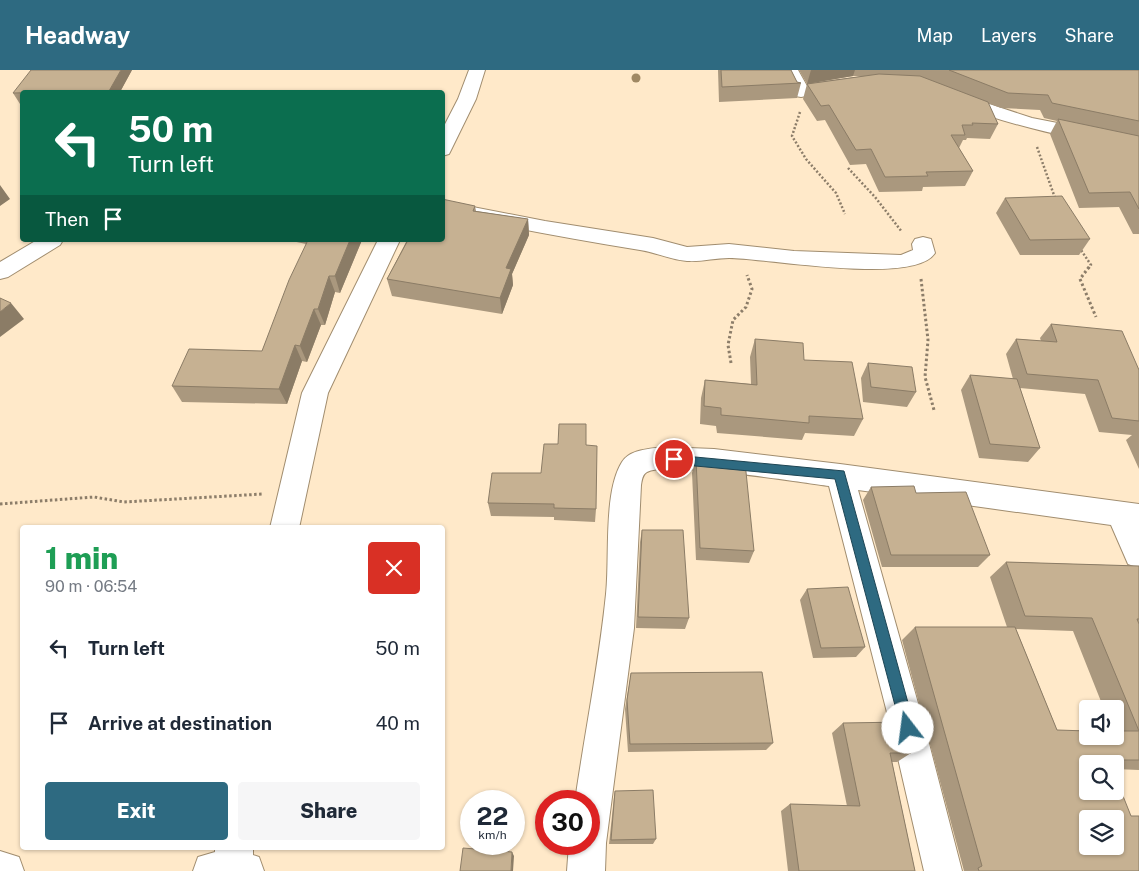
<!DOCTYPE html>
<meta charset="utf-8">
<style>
:root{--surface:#fff;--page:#f6f6f7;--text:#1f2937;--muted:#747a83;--accent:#2e6a81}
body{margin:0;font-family:"Public Sans",sans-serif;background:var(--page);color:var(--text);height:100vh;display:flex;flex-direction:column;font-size:19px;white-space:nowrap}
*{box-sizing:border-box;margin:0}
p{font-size:16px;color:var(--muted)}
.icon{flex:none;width:28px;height:28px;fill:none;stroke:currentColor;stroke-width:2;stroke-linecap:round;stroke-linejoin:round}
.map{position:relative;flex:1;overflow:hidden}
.panel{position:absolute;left:20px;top:455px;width:425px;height:325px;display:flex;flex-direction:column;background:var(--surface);border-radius:5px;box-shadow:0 1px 4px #0004}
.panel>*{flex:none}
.banner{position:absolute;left:20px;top:20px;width:425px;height:152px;border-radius:5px;box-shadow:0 1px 4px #0004;background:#0b6e4f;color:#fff;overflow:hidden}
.fabs{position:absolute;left:1079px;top:630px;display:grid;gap:10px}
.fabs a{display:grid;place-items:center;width:45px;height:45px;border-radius:5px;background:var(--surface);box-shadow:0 1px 4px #0004;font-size:25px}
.speed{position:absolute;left:460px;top:720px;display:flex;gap:10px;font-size:25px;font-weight:700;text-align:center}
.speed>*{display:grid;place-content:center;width:65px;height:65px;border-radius:50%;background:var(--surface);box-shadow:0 1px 4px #0004;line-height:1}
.speed small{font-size:12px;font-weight:400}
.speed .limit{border:8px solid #d22;background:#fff;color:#111}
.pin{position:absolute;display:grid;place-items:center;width:42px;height:42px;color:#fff;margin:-21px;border:2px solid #fff;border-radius:50%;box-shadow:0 1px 5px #0007}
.me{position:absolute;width:55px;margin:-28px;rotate:345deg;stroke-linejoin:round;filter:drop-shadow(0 0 4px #0008)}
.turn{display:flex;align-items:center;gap:18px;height:105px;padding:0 25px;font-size:22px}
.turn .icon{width:65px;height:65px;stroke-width:2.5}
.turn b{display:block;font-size:35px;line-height:42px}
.then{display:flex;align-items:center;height:48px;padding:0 25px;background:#0003;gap:10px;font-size:19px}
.round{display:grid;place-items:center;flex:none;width:52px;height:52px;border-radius:5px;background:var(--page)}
.overview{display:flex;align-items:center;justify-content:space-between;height:85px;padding:0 25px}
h1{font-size:30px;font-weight:800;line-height:38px;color:#1e9e55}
.action{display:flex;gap:10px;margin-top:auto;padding:10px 25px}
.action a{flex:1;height:58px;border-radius:5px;background:var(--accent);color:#fff;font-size:20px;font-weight:800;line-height:58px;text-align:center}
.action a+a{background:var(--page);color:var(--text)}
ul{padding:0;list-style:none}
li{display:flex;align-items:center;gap:15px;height:75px;padding:0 25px}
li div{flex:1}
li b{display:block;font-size:19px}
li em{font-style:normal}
header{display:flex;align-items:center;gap:30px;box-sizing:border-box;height:70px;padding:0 25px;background:var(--accent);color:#fff}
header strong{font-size:24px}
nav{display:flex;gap:28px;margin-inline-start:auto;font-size:18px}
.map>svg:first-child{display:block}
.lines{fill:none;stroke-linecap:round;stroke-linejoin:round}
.street-casing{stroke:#a18d6f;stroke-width:2}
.path-far1{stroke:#8c7d69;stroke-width:2.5;stroke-dasharray:2 2;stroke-linecap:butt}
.path{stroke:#8c7d69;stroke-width:3;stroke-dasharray:2.5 2.5;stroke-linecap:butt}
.street{fill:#fff;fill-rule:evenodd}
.tree{fill:#9f8863}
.wall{fill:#aa987e;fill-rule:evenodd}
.shaded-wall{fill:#8b7c66}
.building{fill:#c6b192;stroke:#8b7c66;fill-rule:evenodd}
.route{fill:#2e6a81;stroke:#1e4554}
</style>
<header>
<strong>Headway</strong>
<nav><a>Map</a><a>Layers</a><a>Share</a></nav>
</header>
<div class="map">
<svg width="1139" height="801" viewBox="0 0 1139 801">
<rect width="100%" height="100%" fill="#ffe9c9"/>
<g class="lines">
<g class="street-casing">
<path id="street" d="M469,0H485L476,29L451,80L449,84L442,86V60L458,29Z
M782,0H798L807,16L841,10L847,11L850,15L847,19L801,27L795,26Z
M959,24L1032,48L1139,69V81C1075,69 1013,57 953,33L950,29L953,25Z
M442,131L545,151L653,168L687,177L729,174L794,181L901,185L913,180L912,174L915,169L923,167L931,169L935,183C914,216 767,188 729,188C715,188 701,192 687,191C671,190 655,182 640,180C573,169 508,157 442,143Z
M37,170H63L60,175L8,207L0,209V192Z
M378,170H400L328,323L299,458H270L302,323Z
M663,377L714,379L840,394L1139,434V498L1128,494L1111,455L858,420L925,658L962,801H924L891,658L829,416C799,412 667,391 647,402C642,405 642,410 641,415L634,558L606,773L605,801H567L569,774H589V731H575C585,662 599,593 606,524C610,488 603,422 622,392C630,379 650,379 663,377Z
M215,778H253V785L259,787L264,801H193L198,787L215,782Z
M0,781L19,787L24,801H0Z"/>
</g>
<path class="path-far1" d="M800,42L792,66L806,89L836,123L845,144
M1037,77L1055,128
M848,98L875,127L902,162
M1079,177L1091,195L1088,199"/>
<path class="path" d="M1089,197L1080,209L1096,247
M921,209L928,270L925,307L934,340
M731,293L728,275L733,250L746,237L752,219L747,205
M0,434L94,427L124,432L263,424"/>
<use href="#street" class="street"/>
</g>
<circle class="tree" cx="636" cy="8" r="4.5"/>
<path class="wall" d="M132,0L120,22H22V34H20L13,23Z
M718,0H791L797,12L801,13L797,28L719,32Z
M799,0H1139V164H1133L1119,137L1079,138L1050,64L1057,51L1044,48L1040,40L1001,38L988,33L998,54L990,69L967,68L966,70H963L959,78L973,101L965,116L923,117L922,121L879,122L866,94L850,95L825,50L817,51L803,29L807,14ZM853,6H863L810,13Z
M1005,128L1090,169L1079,185H1020L996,143Z
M475,136L476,141L528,149L529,165L512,204L513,215L502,244L392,226L387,209L406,172H401V170H442Z
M287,170H362L340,223L335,222L325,255H321L307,292L302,291L287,334L182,332L172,316L262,281L306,174Z
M1051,254L1139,300V399L1126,370L1132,365L1099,362L1085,324L1020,318L1040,378L1028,392L979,388L961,320L970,305L1013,309L1006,284L1016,269L1041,271L1040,268Z
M755,269L804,290L863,349L854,366L805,363L802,370L717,363L716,356L700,354L701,328L705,310L751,314L750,287Z
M868,293L916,322L907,337L863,332L861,308Z
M586,375L596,439L595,452L554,450V447L491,446L488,433L541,403Z
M696,389L754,481L749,493L696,490L692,403Z
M871,417L916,423L990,485L978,497H882L863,430Z
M642,460L689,548L685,559L636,558L640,472Z
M1006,492L1139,496V700L1115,699V694H1088L1139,801H963H964L902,570L915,557H1007L990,507ZM1016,559L1073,561L1104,639H1115V666L1057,660Z
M807,519L865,577L856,587L813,588L800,530Z
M631,603L773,673L766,680L628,682L625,639Z
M843,653L911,683L897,692H892L915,801H788L781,741L790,734L847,736L832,663Z
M615,721L656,769L653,774H609L614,727Z"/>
<path class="shaded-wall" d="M121,0H132L120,22H109V21Z
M811,0H855L853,6L807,14Z
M0,115L10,129L0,136Z
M528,149L529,165L512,204L513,215L502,244L500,228L506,198Z
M350,170H362L340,223L335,206Z
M329,206L335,222L325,255L318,239Z
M11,233L24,249L0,267V242Z
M314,239L321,255L307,292L300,276Z
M295,275L302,291L287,334L279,319Z
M512,782L514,786L513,801H511Z"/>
<path class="building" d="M31,0H121L109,21L13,23Z
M721,0H791L797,12L801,13L722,17Z
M949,0H1139V51L1052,33L1048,25L1008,23Z
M879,4L920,6L988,32L998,54L972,53L973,55H962L965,65H951L973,101L926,102L928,106L885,107L871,79L856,80L829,35L821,36L807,14Z
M1058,49L1139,66V139L1130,122L1089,123Z
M1062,126L1090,169L1030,170L1005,128Z
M442,129L475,136L473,141L528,149L506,198L511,199L500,228L387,209L408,170H442Z
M308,170H350L335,206H329L318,239H314L300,276L295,275L279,319L172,316L189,279L262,281L289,210Z
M0,228L11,233L0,242Z
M1051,254L1122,261L1139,300V351L1112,348L1098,310L1027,304L1016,269L1057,272Z
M755,269L803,273L804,290L852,292L863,349L809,346V353L721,345V338L704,336L705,310L757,315Z
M868,293L912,297L916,322L871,317Z
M970,305L1017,309L1040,378L990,374Z
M559,354H586V375L597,376L596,439L554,438V434L488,433L492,403H541L544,374H558Z
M696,389L745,392L754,481L700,478Z
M914,416L916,423L966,422L990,485H891L871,417Z
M642,460H683L689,548L638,547Z
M1006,492L1139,496V549H1137L1139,554V661L1092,548L1025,546Z
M848,517L865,577L821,578L807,519Z
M915,557H1015L1057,660L1088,661V666H1115V661H1139V690H1109L1110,694H1088V721H1115V706L1131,746H1139V801H979L978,798L982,796ZM1088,749H1115V776H1088Z
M762,602L773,673L630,674L627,630L631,603Z
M903,652L911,683H890L915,801H799L790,734L860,736L843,653Z
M653,720L656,769L611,770L615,721Z
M463,778L512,782L511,801H460Z"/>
<path class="route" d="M674,385L844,401L915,658L913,664L908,666L903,664L901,658L835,409L674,394L669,389Z"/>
</svg>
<div class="fabs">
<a><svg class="icon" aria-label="sound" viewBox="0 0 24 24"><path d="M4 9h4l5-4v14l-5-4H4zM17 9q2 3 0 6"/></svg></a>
<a><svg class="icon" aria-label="search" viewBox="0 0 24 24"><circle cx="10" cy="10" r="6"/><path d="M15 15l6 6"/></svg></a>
<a><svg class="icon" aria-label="layers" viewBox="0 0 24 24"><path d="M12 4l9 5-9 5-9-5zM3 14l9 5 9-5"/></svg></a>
</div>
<div class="speed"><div>22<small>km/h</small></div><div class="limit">30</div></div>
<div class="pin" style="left:674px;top:389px;background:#d93025"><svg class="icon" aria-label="arrive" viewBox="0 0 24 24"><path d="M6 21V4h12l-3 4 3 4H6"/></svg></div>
<svg class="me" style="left:908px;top:658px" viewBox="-20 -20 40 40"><circle r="19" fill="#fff"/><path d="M0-13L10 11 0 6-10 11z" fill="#2e6a81"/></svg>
<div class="banner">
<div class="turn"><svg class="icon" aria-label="left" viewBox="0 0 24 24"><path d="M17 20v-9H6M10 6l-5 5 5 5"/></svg><div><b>50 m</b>Turn left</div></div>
<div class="then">Then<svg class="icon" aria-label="arrive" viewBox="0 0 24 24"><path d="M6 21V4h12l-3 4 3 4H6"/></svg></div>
</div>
<section class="panel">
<div class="overview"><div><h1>1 min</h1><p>90 m · 06:54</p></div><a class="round" style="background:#d93025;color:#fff"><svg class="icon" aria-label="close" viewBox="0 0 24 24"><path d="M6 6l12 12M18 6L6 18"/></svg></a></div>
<ul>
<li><svg class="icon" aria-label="left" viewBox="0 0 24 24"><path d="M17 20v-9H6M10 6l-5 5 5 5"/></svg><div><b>Turn left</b></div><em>50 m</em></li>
<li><svg class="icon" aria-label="arrive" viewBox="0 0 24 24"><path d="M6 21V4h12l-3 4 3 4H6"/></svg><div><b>Arrive at destination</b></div><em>40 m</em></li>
</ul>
<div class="action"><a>Exit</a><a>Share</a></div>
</section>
</div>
